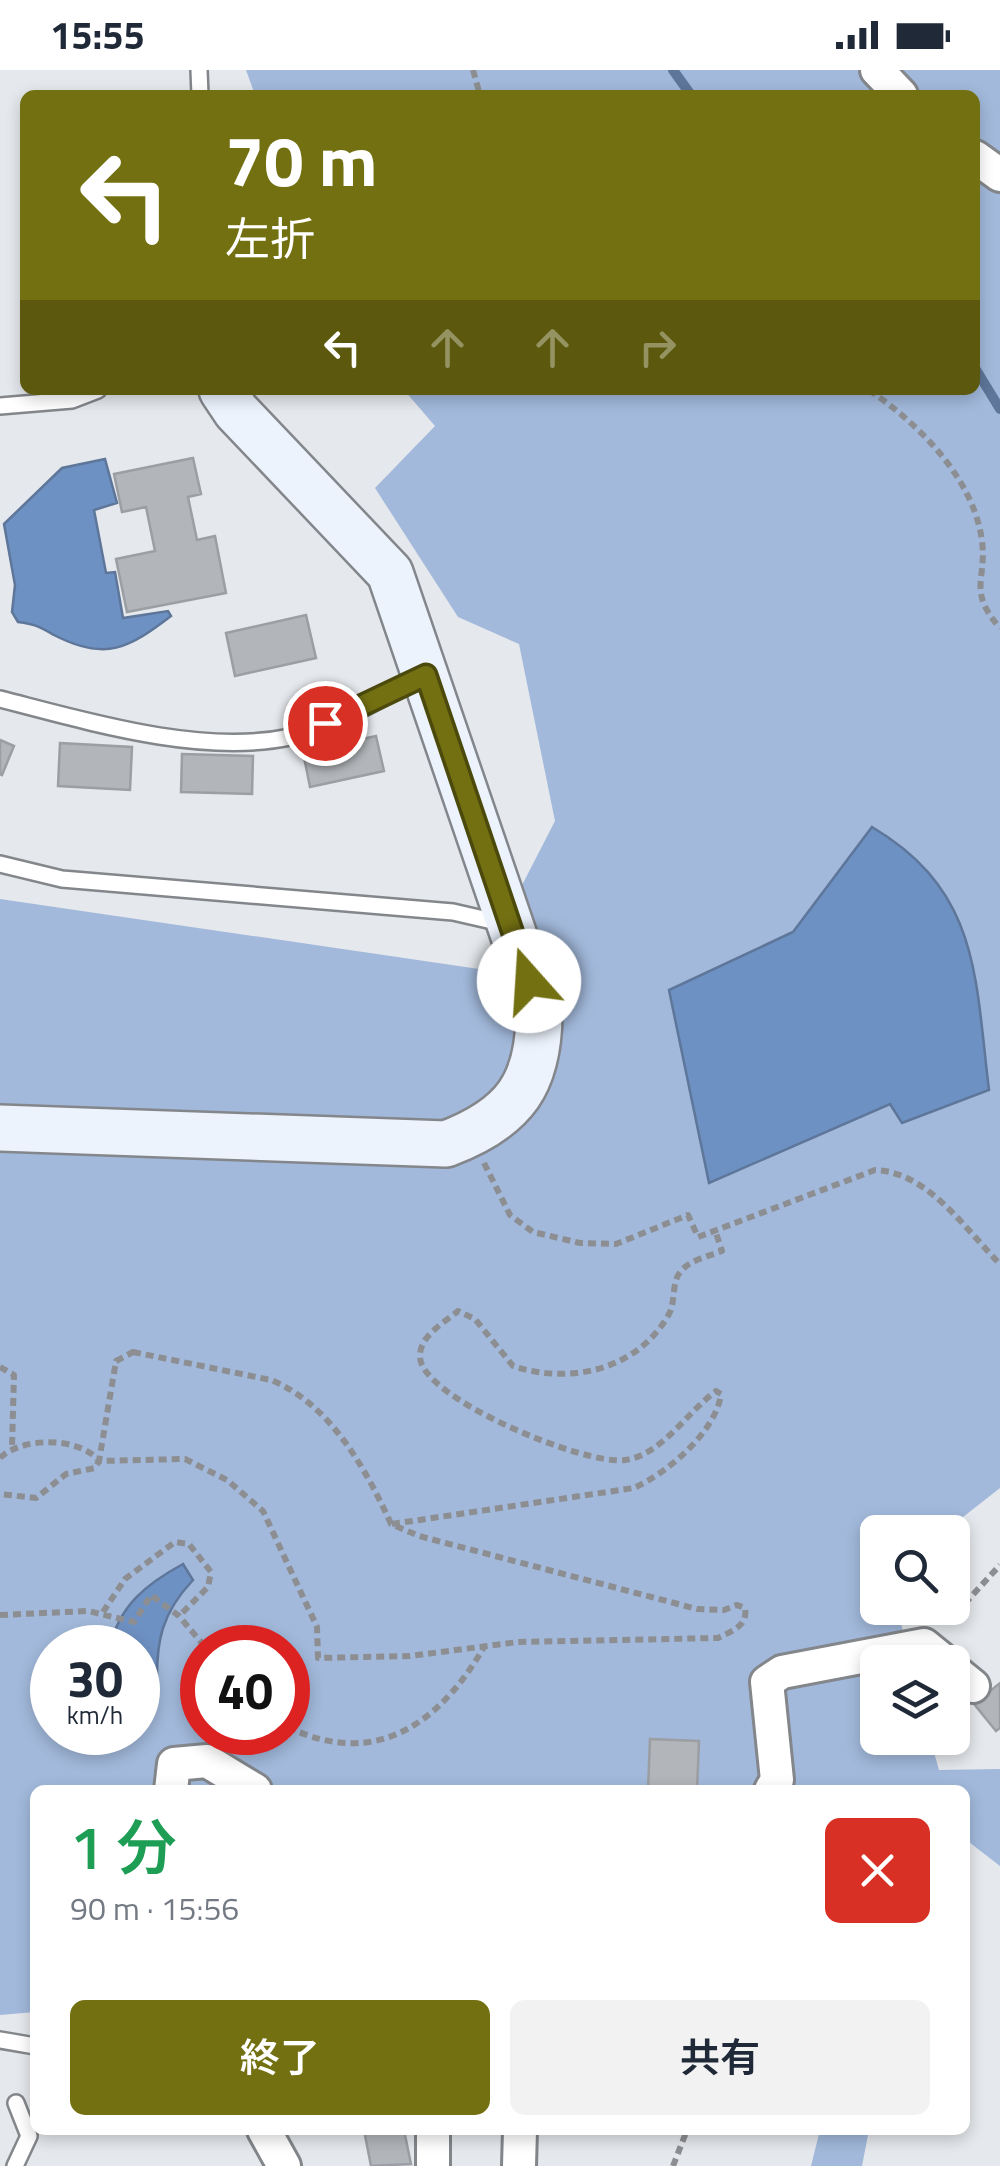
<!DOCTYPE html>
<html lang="ja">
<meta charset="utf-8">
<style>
:root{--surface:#fff;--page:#f2f2f3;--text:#1f2937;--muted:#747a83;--accent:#737012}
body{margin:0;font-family:"Titillium Web","Noto Sans JP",sans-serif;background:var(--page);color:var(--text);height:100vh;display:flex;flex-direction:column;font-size:38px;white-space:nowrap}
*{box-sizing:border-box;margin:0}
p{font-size:32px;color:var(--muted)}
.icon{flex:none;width:55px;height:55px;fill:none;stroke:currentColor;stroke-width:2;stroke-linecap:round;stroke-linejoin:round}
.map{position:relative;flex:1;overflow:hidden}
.side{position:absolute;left:30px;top:1715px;width:940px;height:350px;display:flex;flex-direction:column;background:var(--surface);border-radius:15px;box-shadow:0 5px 15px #0003}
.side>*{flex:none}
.top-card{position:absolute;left:20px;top:20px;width:960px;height:305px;border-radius:15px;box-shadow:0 5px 15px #0003;background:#737012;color:#fff;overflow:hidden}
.fabs{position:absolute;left:860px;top:1445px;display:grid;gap:20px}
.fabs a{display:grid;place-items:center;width:110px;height:110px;border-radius:15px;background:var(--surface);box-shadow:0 5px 15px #0003;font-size:50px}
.speed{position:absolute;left:30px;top:1555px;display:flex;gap:20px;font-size:50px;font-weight:700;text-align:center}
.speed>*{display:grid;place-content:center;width:130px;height:130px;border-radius:50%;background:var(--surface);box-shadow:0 5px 15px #0003;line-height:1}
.speed small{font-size:25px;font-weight:400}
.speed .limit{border:15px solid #d22;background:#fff;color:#111}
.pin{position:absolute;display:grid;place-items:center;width:85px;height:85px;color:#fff;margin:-42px;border:5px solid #fff;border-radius:50%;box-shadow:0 2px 10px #0007}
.me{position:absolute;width:110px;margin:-55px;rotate:341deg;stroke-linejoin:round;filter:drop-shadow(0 0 8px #0008)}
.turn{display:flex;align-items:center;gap:35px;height:210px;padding:0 40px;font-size:45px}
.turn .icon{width:130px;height:130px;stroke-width:2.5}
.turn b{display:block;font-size:70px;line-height:85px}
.lanes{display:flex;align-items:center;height:95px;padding:0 40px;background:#0003;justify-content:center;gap:50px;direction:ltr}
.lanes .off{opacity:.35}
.round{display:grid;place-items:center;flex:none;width:105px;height:105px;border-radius:15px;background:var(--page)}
.summary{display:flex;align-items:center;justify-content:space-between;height:170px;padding:0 40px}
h1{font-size:60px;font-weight:600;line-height:75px;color:#1e9e55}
.action{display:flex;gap:20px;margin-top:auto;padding:20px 40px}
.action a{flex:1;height:115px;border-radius:15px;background:var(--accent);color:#fff;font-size:40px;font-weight:600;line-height:115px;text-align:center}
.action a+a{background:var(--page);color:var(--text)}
.status{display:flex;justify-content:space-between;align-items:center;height:70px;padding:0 50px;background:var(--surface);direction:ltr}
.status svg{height:28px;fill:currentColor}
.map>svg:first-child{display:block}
.green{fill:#a2b9db;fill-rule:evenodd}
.water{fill:#6e91c3;stroke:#5d7699;stroke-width:2.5}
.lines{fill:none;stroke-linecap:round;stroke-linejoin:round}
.stream{stroke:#5d7699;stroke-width:10}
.building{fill:#b2b5b9;stroke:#9b9ea2;stroke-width:2.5}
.lane-casing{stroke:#83868a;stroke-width:20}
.street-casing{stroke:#83868a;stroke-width:38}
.secondary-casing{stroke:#83868a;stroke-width:50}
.path{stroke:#8c8e91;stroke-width:6;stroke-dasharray:8 5;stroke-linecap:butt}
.lane{stroke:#fff;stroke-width:15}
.street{stroke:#fff;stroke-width:32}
.secondary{stroke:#ecf3fd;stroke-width:45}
.route-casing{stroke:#4b490c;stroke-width:25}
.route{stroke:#737012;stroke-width:18}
</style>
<div class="status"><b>15:55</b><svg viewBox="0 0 49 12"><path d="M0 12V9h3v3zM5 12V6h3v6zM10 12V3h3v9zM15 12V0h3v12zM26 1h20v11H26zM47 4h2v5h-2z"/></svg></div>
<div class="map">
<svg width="1000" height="2096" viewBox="0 0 1000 2096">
<rect width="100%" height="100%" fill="#e5e8ec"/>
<path class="green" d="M246,0H1000V1418L944,1462H878V1538H897L911,1592H878V1668H930L939,1700L1000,1699V1796L965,1769V1720H35V1942L0,1945V829L479,899L555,751L519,574L458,547L375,418L435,356L404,320H975V25H255ZM52,1578H138V1662H52ZM202,1578H288V1662H202Z
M820,2060H869L862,2096H811Z"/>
<path class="water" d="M105,389L117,433L94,440L106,503L115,502L123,548L168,541L171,546C129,578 106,592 54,565C40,557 35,554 18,552L12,542L15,515L4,454L62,398Z
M872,757C980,821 975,907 989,1020L902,1053L890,1034L709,1113L669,920L793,862Z
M183,1494L193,1510C162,1543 156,1570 157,1615L138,1612V1578L110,1577C119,1536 146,1514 183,1494Z"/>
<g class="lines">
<path class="stream" d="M673,0L691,25
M975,298L1000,339"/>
</g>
<path class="building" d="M193,388L201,424L188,427L197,470L215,466L226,523L127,542L116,489L155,481L146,437L122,442L114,404Z
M306,545L316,588L235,606L226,563Z
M376,666L384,701L310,717L303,682Z
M0,670L14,676L2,705L0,704Z
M60,673L132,677L130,720L58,716Z
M182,684L253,686L252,724L181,722Z
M1000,1613V1658L996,1661L974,1634Z
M650,1669L699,1671L697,1720H648Z
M364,2060H404L411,2094L371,2096Z"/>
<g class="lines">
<g class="lane-casing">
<path id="lane" d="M199,0L200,25
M0,336L72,330L98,320
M0,629C86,651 201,686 290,667C336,657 382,628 423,606
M0,794L62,809L453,842L501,853
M0,1970L35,1976
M15,2096L29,2066L16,2033"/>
</g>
<g class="street-casing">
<path id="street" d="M877,0L901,25
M975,87L1000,105
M952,1599L973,1616
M171,1720L174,1694L207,1691L255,1720
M771,1720L777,1710L767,1612L782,1602L924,1575L945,1592
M264,2060L284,2096
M433,2060V2096
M519,2096L520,2060"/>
</g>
<g class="secondary-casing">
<path id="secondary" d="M0,1058L446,1074C515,1048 540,1013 539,939L390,503L236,341L222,320"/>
</g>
<path class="path" d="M473,0L480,25
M869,320C919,354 974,409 982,471C987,511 967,520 1000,558
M484,1093L510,1145L533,1162L580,1173L616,1174L688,1145L698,1167L875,1100C928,1102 965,1159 1000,1194
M133,1282L271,1310C330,1334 366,1399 391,1454L419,1466L697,1539L724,1540L737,1535L745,1538C748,1556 732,1561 718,1568L518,1572L410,1586L318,1588L317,1557L263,1441L227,1410L185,1389L99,1391L116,1291Z
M0,1297L14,1305L12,1377
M0,1388C21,1367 79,1366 99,1391L95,1398L66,1404L36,1428L0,1424
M392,1454L634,1418C667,1403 716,1362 721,1324L716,1321C687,1342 662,1385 625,1390C585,1396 421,1328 420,1287C419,1266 444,1253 458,1241L475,1249L513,1296C570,1315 638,1300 669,1244C676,1231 671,1212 681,1201C690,1190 709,1186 722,1181L715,1160
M103,1542L125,1509L175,1472L189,1474L211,1502L208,1517L179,1546
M0,1545L88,1541L134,1552L151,1525L179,1546L206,1578
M947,1553L1000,1495
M288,1657C374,1699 439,1655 484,1577
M673,2096L687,2060"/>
<use href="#lane" class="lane"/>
<use href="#street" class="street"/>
<use href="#secondary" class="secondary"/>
</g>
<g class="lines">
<g class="route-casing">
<path id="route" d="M325,653L426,605L529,911"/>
</g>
<use href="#route" class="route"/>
</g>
</svg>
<div class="fabs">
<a><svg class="icon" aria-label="search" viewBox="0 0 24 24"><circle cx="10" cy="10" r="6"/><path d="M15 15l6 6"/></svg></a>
<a><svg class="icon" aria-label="layers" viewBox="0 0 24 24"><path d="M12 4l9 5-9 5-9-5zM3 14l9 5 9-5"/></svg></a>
</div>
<div class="speed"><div>30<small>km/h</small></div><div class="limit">40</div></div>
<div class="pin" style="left:325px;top:653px;background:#d93025"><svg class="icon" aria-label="arrive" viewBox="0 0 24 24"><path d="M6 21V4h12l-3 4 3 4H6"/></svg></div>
<svg class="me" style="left:529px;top:911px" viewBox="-20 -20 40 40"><circle r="19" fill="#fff"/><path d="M0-13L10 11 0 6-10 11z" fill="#737012"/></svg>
<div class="top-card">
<div class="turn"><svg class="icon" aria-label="left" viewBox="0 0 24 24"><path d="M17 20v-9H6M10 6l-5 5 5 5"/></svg><div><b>70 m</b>左折</div></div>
<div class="lanes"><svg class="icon" aria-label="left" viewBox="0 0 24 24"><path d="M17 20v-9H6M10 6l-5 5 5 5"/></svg><svg class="icon off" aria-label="ahead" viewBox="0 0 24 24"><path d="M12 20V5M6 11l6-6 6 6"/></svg><svg class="icon off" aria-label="ahead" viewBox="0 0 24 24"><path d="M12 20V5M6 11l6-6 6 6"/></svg><svg class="icon off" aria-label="right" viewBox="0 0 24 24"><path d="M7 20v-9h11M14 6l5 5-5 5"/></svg></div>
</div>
<section class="side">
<div class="summary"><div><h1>1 分</h1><p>90 m · 15:56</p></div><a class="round" style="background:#d93025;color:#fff"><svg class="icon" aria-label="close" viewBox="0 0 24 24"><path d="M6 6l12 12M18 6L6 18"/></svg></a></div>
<div class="action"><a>終了</a><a>共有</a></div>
</section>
</div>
